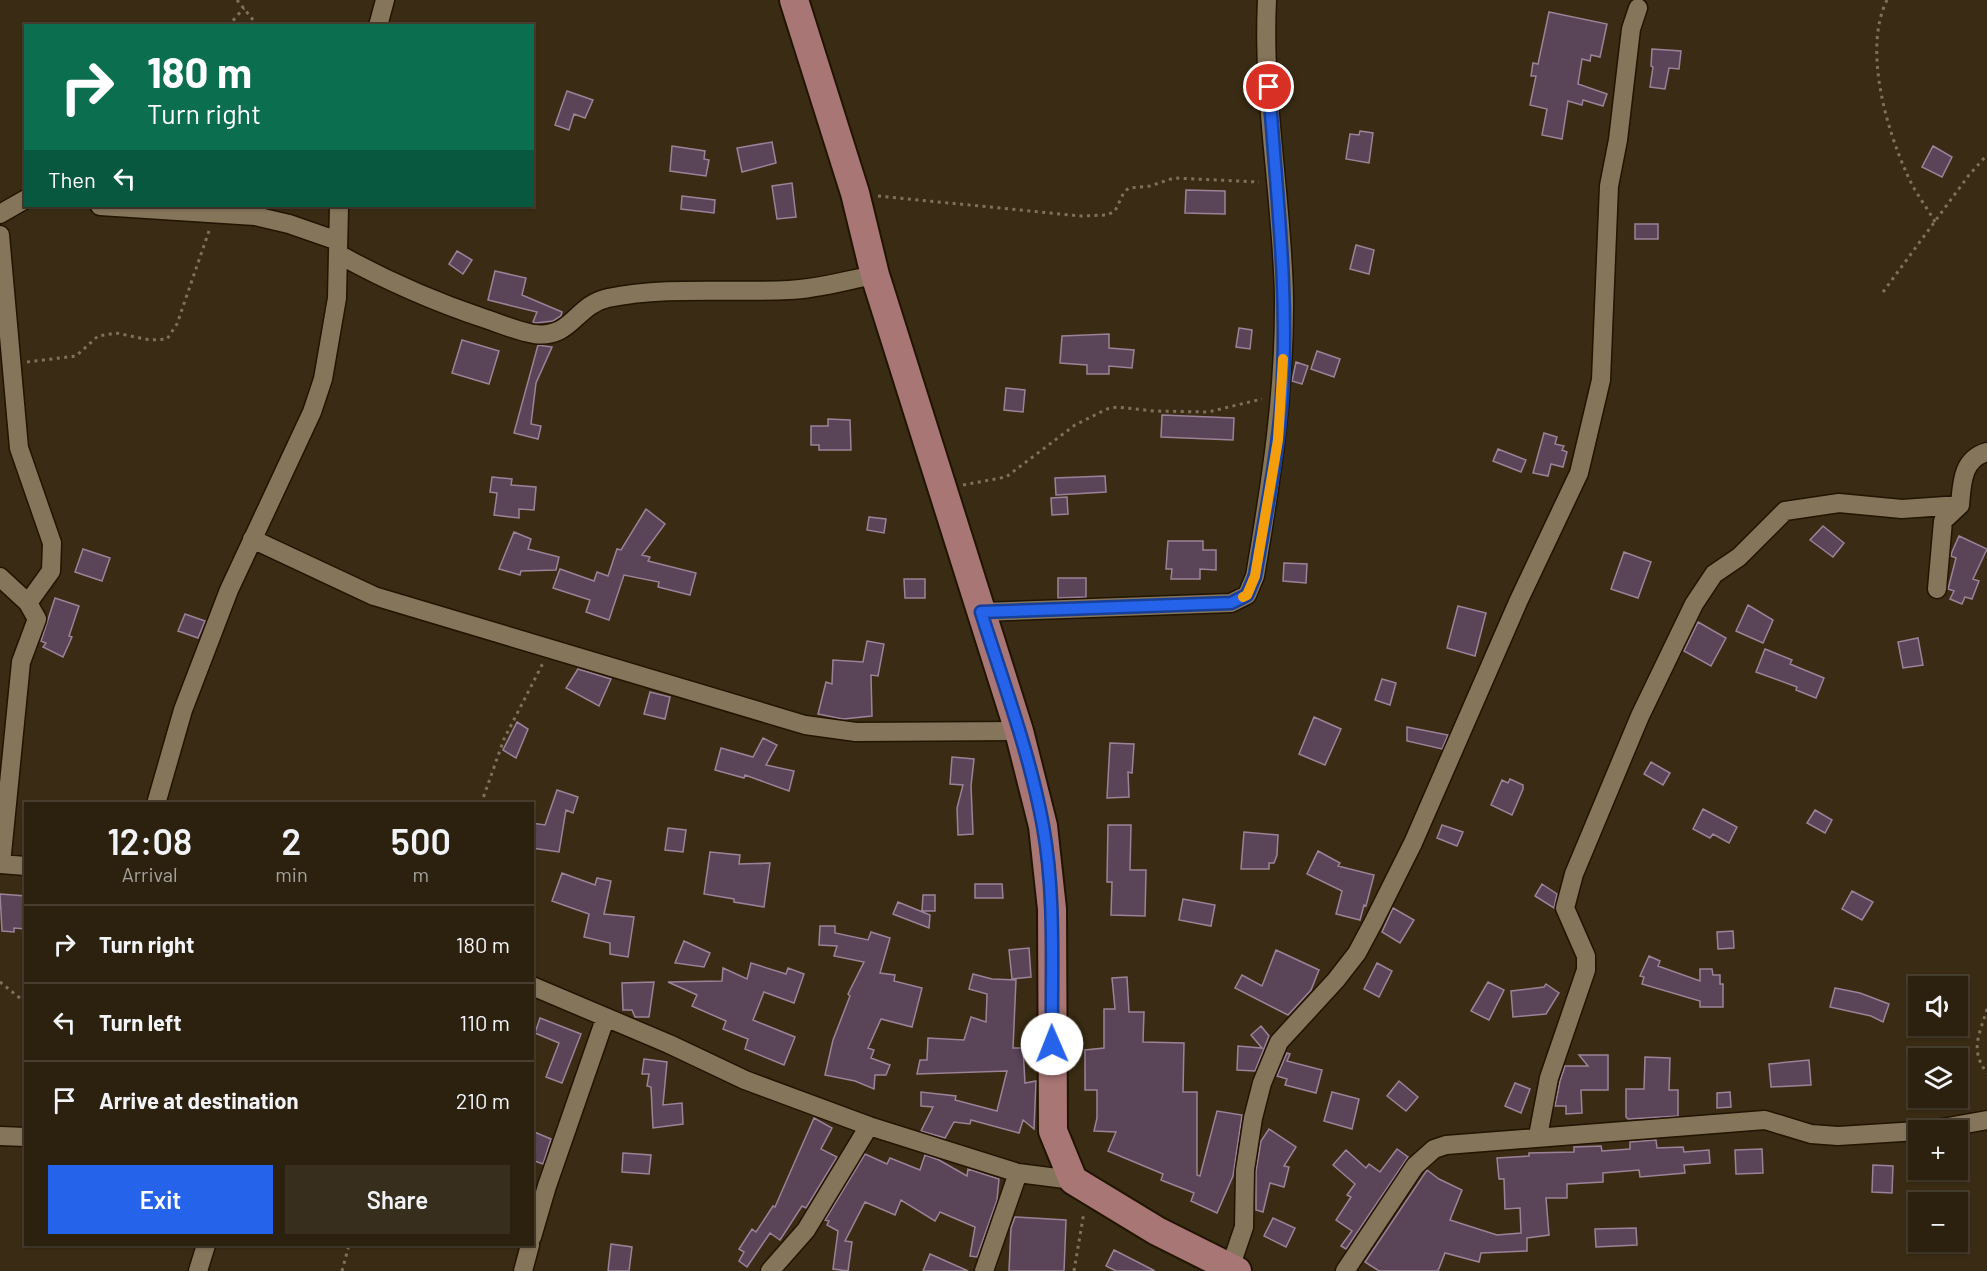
<!DOCTYPE html>
<meta charset="utf-8">
<style>
:root{--surface:#2c210f;--page:#382e1d;--text:#f1f3f6;--muted:#a6a39e;--line:#483e2f;--accent:#2563eb}
body{margin:0;font-family:Barlow,sans-serif;background:var(--page);color:var(--text);height:100vh;display:flex;flex-direction:column;font-size:22px;white-space:nowrap}
*{box-sizing:border-box;margin:0}
p{font-size:20px;color:var(--muted)}
.icon{flex:none;width:33px;height:33px;fill:none;stroke:currentColor;stroke-width:2;stroke-linecap:round;stroke-linejoin:round}
.map{position:relative;flex:1;overflow:hidden}
.drawer{position:absolute;left:24px;top:802px;width:510px;height:444px;display:flex;flex-direction:column;background:var(--surface);border-radius:0px;box-shadow:0 2px 4px #0004,0 0 0 2px var(--line)}
.drawer>*{flex:none}
.hud{position:absolute;left:24px;top:24px;width:510px;height:183px;border-radius:0px;box-shadow:0 2px 4px #0004,0 0 0 2px var(--line);background:#0b6e4f;color:#fff;overflow:hidden}
.tools{position:absolute;left:1908px;top:976px;display:grid;gap:12px}
.tools a{display:grid;place-items:center;width:60px;height:60px;border-radius:0px;background:var(--surface);box-shadow:0 2px 4px #0004,0 0 0 2px var(--line);font-size:30px}
.pin{position:absolute;display:grid;place-items:center;width:51px;height:51px;color:#fff;margin:-26px;border:3px solid #fff;border-radius:50%;box-shadow:0 2px 6px #0007}
.me{position:absolute;width:66px;margin:-33px;rotate:359deg;stroke-linejoin:round;filter:drop-shadow(0 0 4px #0008)}
.turn{display:flex;align-items:center;gap:21px;height:126px;padding:0 24px;font-size:27px}
.turn .icon{width:78px;height:78px;stroke-width:2.5}
.turn b{display:block;font-size:42px;line-height:51px}
.then{display:flex;align-items:center;height:57px;padding:0 24px;background:#0003;gap:12px;font-size:22px}
.eta{display:flex;justify-content:space-evenly;align-items:center;height:102px;text-align:center}
.eta b{font-size:36px;font-weight:600;line-height:42px}
.action{display:flex;gap:12px;margin-top:auto;padding:12px 24px}
.action a{flex:1;height:69px;border-radius:0px;background:var(--accent);color:#fff;font-size:24px;font-weight:600;line-height:69px;text-align:center}
.action a+a{background:var(--page);color:var(--text)}
ul{padding:0;list-style:none}
li{display:flex;align-items:center;gap:18px;height:78px;padding:0 24px;border-top:2px solid var(--line)}
li div{flex:1}
li b{display:block;font-size:22px}
li em{font-style:normal}
.map>svg:first-child{display:block}
.building{fill:#5a4457;stroke:#9c8298;stroke-width:1.5}
.lines{fill:none;stroke-linecap:round;stroke-linejoin:round}
.street-casing{stroke:#211400;stroke-width:21}
.primary-casing{stroke:#211400;stroke-width:32}
.path{stroke:#7e725e;stroke-width:3;stroke-dasharray:3 4.5;stroke-linecap:butt}
.street{stroke:#85755a;stroke-width:18}
.primary{stroke:#a87674;stroke-width:28}
.route-casing{stroke:#184099;stroke-width:15}
.route{stroke:#2563eb;stroke-width:10}
.slow{stroke:#f59e0b;stroke-width:10}
</style>
<div class="map">
<svg width="1987" height="1271" viewBox="0 0 1987 1271">
<rect width="100%" height="100%" fill="#3a2c14"/>
<path class="building" d="M1549,12L1607,24L1600,57L1591,55L1590,61L1582,59L1578,84L1607,94L1603,106L1583,100L1582,105L1568,101L1562,139L1542,135L1547,109L1530,105L1536,76H1531L1533,63L1538,64Z
M1652,49L1681,51L1679,69L1669,68L1665,89L1650,87L1653,67L1651,66Z
M567,91L593,100L585,118L574,114L569,130L555,125Z
M1360,131L1373,133L1369,163L1346,159L1350,134L1359,135Z
M772,142L776,163L742,172L737,148Z
M672,146L705,151L704,159L709,160L706,176L670,171Z
M1933,146L1952,157L1942,177L1922,167Z
M792,183L796,217L777,219L772,186Z
M1186,190L1225,191V214L1185,213Z
M682,196L715,200L714,213L681,209Z
M1635,224H1658V239H1635Z
M1356,245L1374,250L1369,274L1350,269Z
M457,251L472,260L463,274L449,264Z
M495,271L526,278L522,295L562,312L561,316L553,321L535,323L533,322L537,312L488,300Z
M1239,328L1252,330L1250,349L1236,347Z
M1109,334V348L1134,350L1132,368L1109,366V374H1087V365L1060,363L1062,336Z
M462,340L499,351L489,384L452,373Z
M538,345L552,347L536,383L531,424L541,426L538,439L514,433Z
M1317,351L1340,359L1334,377L1311,369Z
M1296,362L1308,366L1302,384L1292,381Z
M1006,388L1025,390L1023,412L1004,410Z
M1162,415L1234,418L1233,440L1161,437Z
M828,419L850,420L851,450H819V445H811V426H828Z
M1544,433L1557,437L1555,444L1564,446L1562,450L1567,452L1563,467L1551,464L1548,476L1533,473Z
M1498,449L1526,460L1521,472L1493,461Z
M1105,476L1106,492L1056,495L1055,478Z
M492,477L512,479L511,485L536,487L534,510L519,509V518L494,515L497,493L490,492Z
M1067,497L1068,514L1052,515L1051,498Z
M646,509L665,524L642,555L650,557L648,561L696,573L690,595L658,587L659,582L624,575L609,620L586,612L590,600L553,588L560,569L594,581L597,572L608,576L617,549L621,550Z
M869,517L886,519L884,533L867,530Z
M1823,526L1844,543L1833,557L1810,540Z
M514,532L531,539L528,549L559,557L556,570L521,571L520,575L499,569Z
M1959,536L1987,549L1973,579L1979,581L1972,599L1965,597L1962,604L1950,599L1954,591L1948,589L1956,558L1951,556L1952,552Z
M1168,541H1203V550H1216V570L1200,569V579H1171L1172,569H1166Z
M83,549L110,558L102,581L75,572Z
M1624,552L1651,562L1638,598L1611,589Z
M1284,563L1307,564L1306,583L1283,581Z
M1058,578H1086V597L1058,598Z
M904,579H925V598H905Z
M55,598L79,606L69,636L72,637L63,657L43,647L46,643L41,641Z
M1748,605L1773,620L1763,643L1736,631Z
M1458,606L1486,613L1475,656L1447,648Z
M185,614L205,621L198,638L178,631Z
M1698,622L1726,638L1711,666L1684,651Z
M1918,638L1923,665L1903,668L1898,642Z
M867,641L884,644L878,676L871,675L872,716L843,719L818,714L826,682L832,684L833,660L863,662Z
M1765,649L1792,660L1790,664L1824,678L1816,698L1796,690L1797,687L1756,672Z
M578,669L611,679L599,706L566,688Z
M1382,679L1396,683L1390,705L1375,700Z
M650,692L670,697L665,719L644,714Z
M1314,717L1341,729L1325,765L1299,754Z
M517,722L528,729L516,758L503,750Z
M1407,727L1448,735L1442,749L1407,741Z
M763,738L777,745L766,765L794,771L789,791L745,775L744,778L715,770L721,748L753,757Z
M1110,743L1134,744L1132,773L1128,772L1129,797L1107,798Z
M952,757L974,759L971,786L973,834L958,835L957,808L963,785L950,784Z
M1651,762L1670,773L1663,785L1644,774Z
M1510,779L1523,785V789L1512,815L1491,805L1502,780L1508,783Z
M557,790L578,797L573,813L566,810L559,852L532,848V823L545,825Z
M1703,809L1737,827L1729,843L1713,834L1710,838L1693,829Z
M1815,810L1832,820L1825,833L1807,823Z
M1108,825H1131L1130,870H1146L1145,916L1111,915L1112,882H1107Z
M1442,825L1463,832L1457,846L1437,838Z
M668,828L686,830L683,852L665,850Z
M1244,832L1278,835L1277,855L1274,863H1269V869H1241Z
M1318,851L1340,863L1338,866L1374,875L1366,906L1364,905L1360,920L1336,914L1342,891L1307,874Z
M710,852L740,855L739,864L770,863L764,907L734,902V899L704,894Z
M562,873L595,885L597,878L611,881L604,914L634,917L628,957L610,954V943L584,937L589,914L552,901Z
M975,884H1002L1003,898H975Z
M1542,884L1557,894L1554,908L1535,896Z
M1852,891L1873,902L1862,920L1842,909Z
M0,894L26,896V929L14,928V932L2,931Z
M923,895H935V911H922Z
M1183,899L1215,905L1211,926L1179,920Z
M898,902L930,915L929,928L893,914Z
M1393,908L1414,920L1400,943L1382,932Z
M820,926H835V933L868,940L871,932L890,938L880,973L895,975L894,981L922,988L912,1027L881,1019L868,1048L874,1050L871,1058L890,1065L886,1075H875L874,1089L855,1081L825,1075L833,1040L850,996L848,994L864,962L834,956L837,946L819,945Z
M1733,931L1734,948L1718,949L1717,932Z
M684,941L710,953L704,967L675,963Z
M1029,948L1031,977L1012,979L1009,950Z
M1276,950L1319,970L1311,990L1288,1015L1235,988L1242,975L1262,986Z
M1649,956L1660,961L1658,966L1700,981V969H1712L1713,975H1720V984H1723V1007H1700V1001L1642,984L1644,977L1640,976Z
M751,963L786,974L788,968L804,974L794,1003L764,992L753,1020L795,1037L784,1065L745,1049L748,1039L723,1029L726,1021L692,1006L697,995L668,982L722,981L723,968L747,979Z
M1377,963L1392,971L1379,997L1364,989Z
M973,974L992,979L1016,980L1013,1048H1023L1025,1083L1036,1081L1034,1129L1023,1120L1019,1133L971,1120L970,1124L954,1122L945,1138L921,1131L933,1107L921,1106V1092L956,1096L955,1100L997,1111L1007,1071L917,1074L920,1060H927L928,1038L964,1040L971,1017L986,1022L987,994L969,989Z
M1127,977L1129,1012H1144L1143,1042L1184,1043L1183,1092H1197V1175L1200,1176L1217,1111L1242,1115L1233,1176L1217,1213L1191,1201L1194,1193L1161,1180L1163,1174L1108,1151L1116,1132L1094,1131L1097,1118V1090H1085V1050L1104,1048V1009H1115L1112,978Z
M654,982L649,1017H635L632,1010H623L622,983Z
M1488,982L1504,990L1489,1020L1471,1011Z
M1546,984L1559,993L1546,1014L1513,1017L1511,991L1544,987Z
M1835,988L1860,993L1889,1004L1883,1022L1871,1016L1830,1007Z
M540,1018L581,1034L562,1083L546,1077L559,1043L535,1033Z
M1261,1026L1269,1036L1255,1071L1237,1070L1238,1046L1262,1048L1251,1035Z
M1287,1053L1290,1054L1287,1061L1322,1070L1316,1093L1285,1085L1287,1079L1277,1076Z
M1579,1055H1608V1090H1581L1582,1113L1566,1114V1106H1555L1560,1081L1565,1066H1588Z
M1645,1057L1670,1058L1669,1090H1678V1116L1628,1119L1626,1117V1089H1644Z
M644,1059L667,1062L663,1105L682,1103L683,1124L653,1128L651,1087L647,1086L649,1074H642Z
M1809,1060L1811,1085L1771,1087L1769,1064Z
M1399,1081L1418,1097L1406,1111L1387,1096Z
M1515,1083L1530,1089L1521,1113L1505,1106Z
M1332,1092L1359,1099L1352,1129L1324,1121Z
M1730,1092L1731,1107L1717,1108V1093Z
M814,1118L832,1128L821,1149L837,1157L806,1208L802,1206L780,1240L770,1233L747,1267L739,1261L744,1252L739,1249L752,1229L756,1232L773,1206L775,1207Z
M1269,1129L1296,1147L1284,1166L1289,1167L1284,1187L1270,1183L1263,1212L1256,1210V1171L1261,1141Z
M532,1131L551,1139L543,1164L532,1160Z
M1656,1140L1657,1148L1683,1147L1684,1152L1709,1150L1710,1163L1684,1165L1685,1173L1640,1177L1639,1170L1603,1173V1182L1567,1184V1198H1546L1549,1235L1527,1238V1251L1481,1253L1479,1262L1445,1253L1438,1271H1379L1365,1262L1427,1170L1439,1179L1462,1190L1450,1220L1497,1235L1521,1233L1520,1208L1505,1209L1504,1179H1499L1497,1158L1529,1156V1153L1574,1152V1147L1601,1146L1602,1151L1630,1149V1142Z
M1397,1149L1408,1157L1346,1249L1341,1246L1352,1231L1336,1220L1351,1197L1347,1195L1355,1184L1333,1165L1346,1150L1366,1168L1369,1164L1380,1172Z
M1762,1149L1763,1173L1736,1174L1735,1150Z
M623,1153L651,1155L649,1174L622,1172Z
M865,1154L887,1164L890,1158L920,1170L925,1155L939,1160L967,1176L968,1169L999,1179L997,1200L977,1257L970,1256L975,1227L940,1212L935,1221L901,1200L895,1215L865,1202L845,1241L852,1242L848,1271L833,1269L838,1231L827,1225L829,1221L825,1220Z
M1873,1165L1893,1166L1892,1193L1872,1192Z
M1015,1217L1066,1220L1064,1271H1009L1011,1228Z
M1273,1218L1295,1228L1286,1247L1264,1236Z
M1636,1228L1637,1245L1596,1247L1595,1229Z
M611,1244L632,1247L629,1271H608Z
M1114,1250L1155,1271H1116L1106,1266Z
M930,1254L968,1271H923Z"/>
<g class="lines">
<g class="street-casing">
<path id="street" d="M378,26L385,0
M100,206L255,216L289,224L338,241
M0,214L26,199
M0,235L19,448L52,543L51,571L28,603
M340,255C387,281 435,302 486,319C501,324 517,331 534,334C572,339 575,305 608,298C667,286 729,293 789,290C818,289 847,280 875,275
M252,539L374,596L805,725L856,732L1019,731
M0,577L28,603L37,619L21,662L1,864
M1937,589L1943,521L1960,505C1962,483 1962,459 1987,452
M981,612L1231,603L1247,595L1255,576C1271,482 1285,391 1284,296C1282,197 1262,98 1267,0
M156,804L183,710L229,590L312,412L323,379L337,298L339,206
M0,864L26,866
M532,986L669,1044L745,1080L869,1126L1018,1173L1073,1180
M1925,1131L1987,1120
M0,1136L26,1137
M1538,1136L1549,1078L1586,970V956L1565,908L1574,874L1640,716L1694,604L1714,574L1739,557L1785,511L1839,503L1902,509L1960,505
M532,1237L547,1186L605,1019
M1230,1268L1244,1227L1245,1170L1253,1118L1262,1083L1279,1042L1336,980L1357,953L1373,923L1413,843L1518,602L1579,473L1601,380L1609,186L1618,140L1631,29L1638,8
M198,1271L206,1245
M523,1271L530,1245
M770,1271L806,1230L869,1126
M984,1271L1018,1173
M1345,1271L1415,1166L1434,1149L1446,1145L1765,1120L1811,1134L1838,1136L1918,1131"/>
</g>
<g class="primary-casing">
<path id="primary" d="M794,0L855,193L875,275L1019,731L1043,826L1052,909L1053,1131L1073,1180L1157,1231L1237,1271"/>
</g>
<path class="path" d="M237,0L258,26
M1887,0C1863,48 1886,128 1907,174C1914,191 1926,206 1935,222
M228,26L244,8
M878,196L1081,216L1107,215L1115,211L1124,192L1129,188L1150,186L1174,178L1259,182
M1883,292L1969,175L1987,155
M27,362L76,356L98,336L116,333L150,340L167,339L177,324L210,228
M963,485L1006,477L1075,425L1107,409L1117,407L1154,411L1208,412L1262,399
M481,804L504,739L543,663
M0,982L26,1003
M1987,1009C1980,1034 1969,1049 1987,1073
M342,1271L349,1245
M1074,1271L1084,1212"/>
<use href="#street" class="street"/>
<use href="#primary" class="primary"/>
</g>
<g class="lines">
<g class="route-casing">
<path id="route" d="M1052,1044C1051,972 1056,898 1043,826C1030,754 1003,682 981,612L1231,603L1247,595L1255,576C1265,516 1278,456 1282,396C1289,293 1276,189 1269,87"/>
</g>
<use href="#route" class="route"/>
<path class="slow" d="M1243,597L1247,595L1255,576L1278,440L1283,359"/>
</g>
</svg>
<div class="tools">
<a><svg class="icon" aria-label="sound" viewBox="0 0 24 24"><path d="M4 9h4l5-4v14l-5-4H4zM17 9q2 3 0 6"/></svg></a>
<a><svg class="icon" aria-label="layers" viewBox="0 0 24 24"><path d="M12 4l9 5-9 5-9-5zM3 14l9 5 9-5"/></svg></a>
<a>+</a>
<a>−</a>
</div>
<div class="pin" style="left:1269px;top:87px;background:#d93025"><svg class="icon" aria-label="arrive" viewBox="0 0 24 24"><path d="M6 21V4h12l-3 4 3 4H6"/></svg></div>
<svg class="me" style="left:1052px;top:1044px" viewBox="-20 -20 40 40"><circle r="19" fill="#fff"/><path d="M0-13L10 11 0 6-10 11z" fill="#2563eb"/></svg>
<div class="hud">
<div class="turn"><svg class="icon" aria-label="right" viewBox="0 0 24 24"><path d="M7 20v-9h11M14 6l5 5-5 5"/></svg><div><b>180 m</b>Turn right</div></div>
<div class="then">Then<svg class="icon" aria-label="left" viewBox="0 0 24 24"><path d="M17 20v-9H6M10 6l-5 5 5 5"/></svg></div>
</div>
<section class="drawer">
<div class="eta">
<div><b>12:08</b><p>Arrival</p></div>
<div><b>2</b><p>min</p></div>
<div><b>500</b><p>m</p></div>
</div>
<ul>
<li><svg class="icon" aria-label="right" viewBox="0 0 24 24"><path d="M7 20v-9h11M14 6l5 5-5 5"/></svg><div><b>Turn right</b></div><em>180 m</em></li>
<li><svg class="icon" aria-label="left" viewBox="0 0 24 24"><path d="M17 20v-9H6M10 6l-5 5 5 5"/></svg><div><b>Turn left</b></div><em>110 m</em></li>
<li><svg class="icon" aria-label="arrive" viewBox="0 0 24 24"><path d="M6 21V4h12l-3 4 3 4H6"/></svg><div><b>Arrive at destination</b></div><em>210 m</em></li>
</ul>
<div class="action"><a>Exit</a><a>Share</a></div>
</section>
</div>
